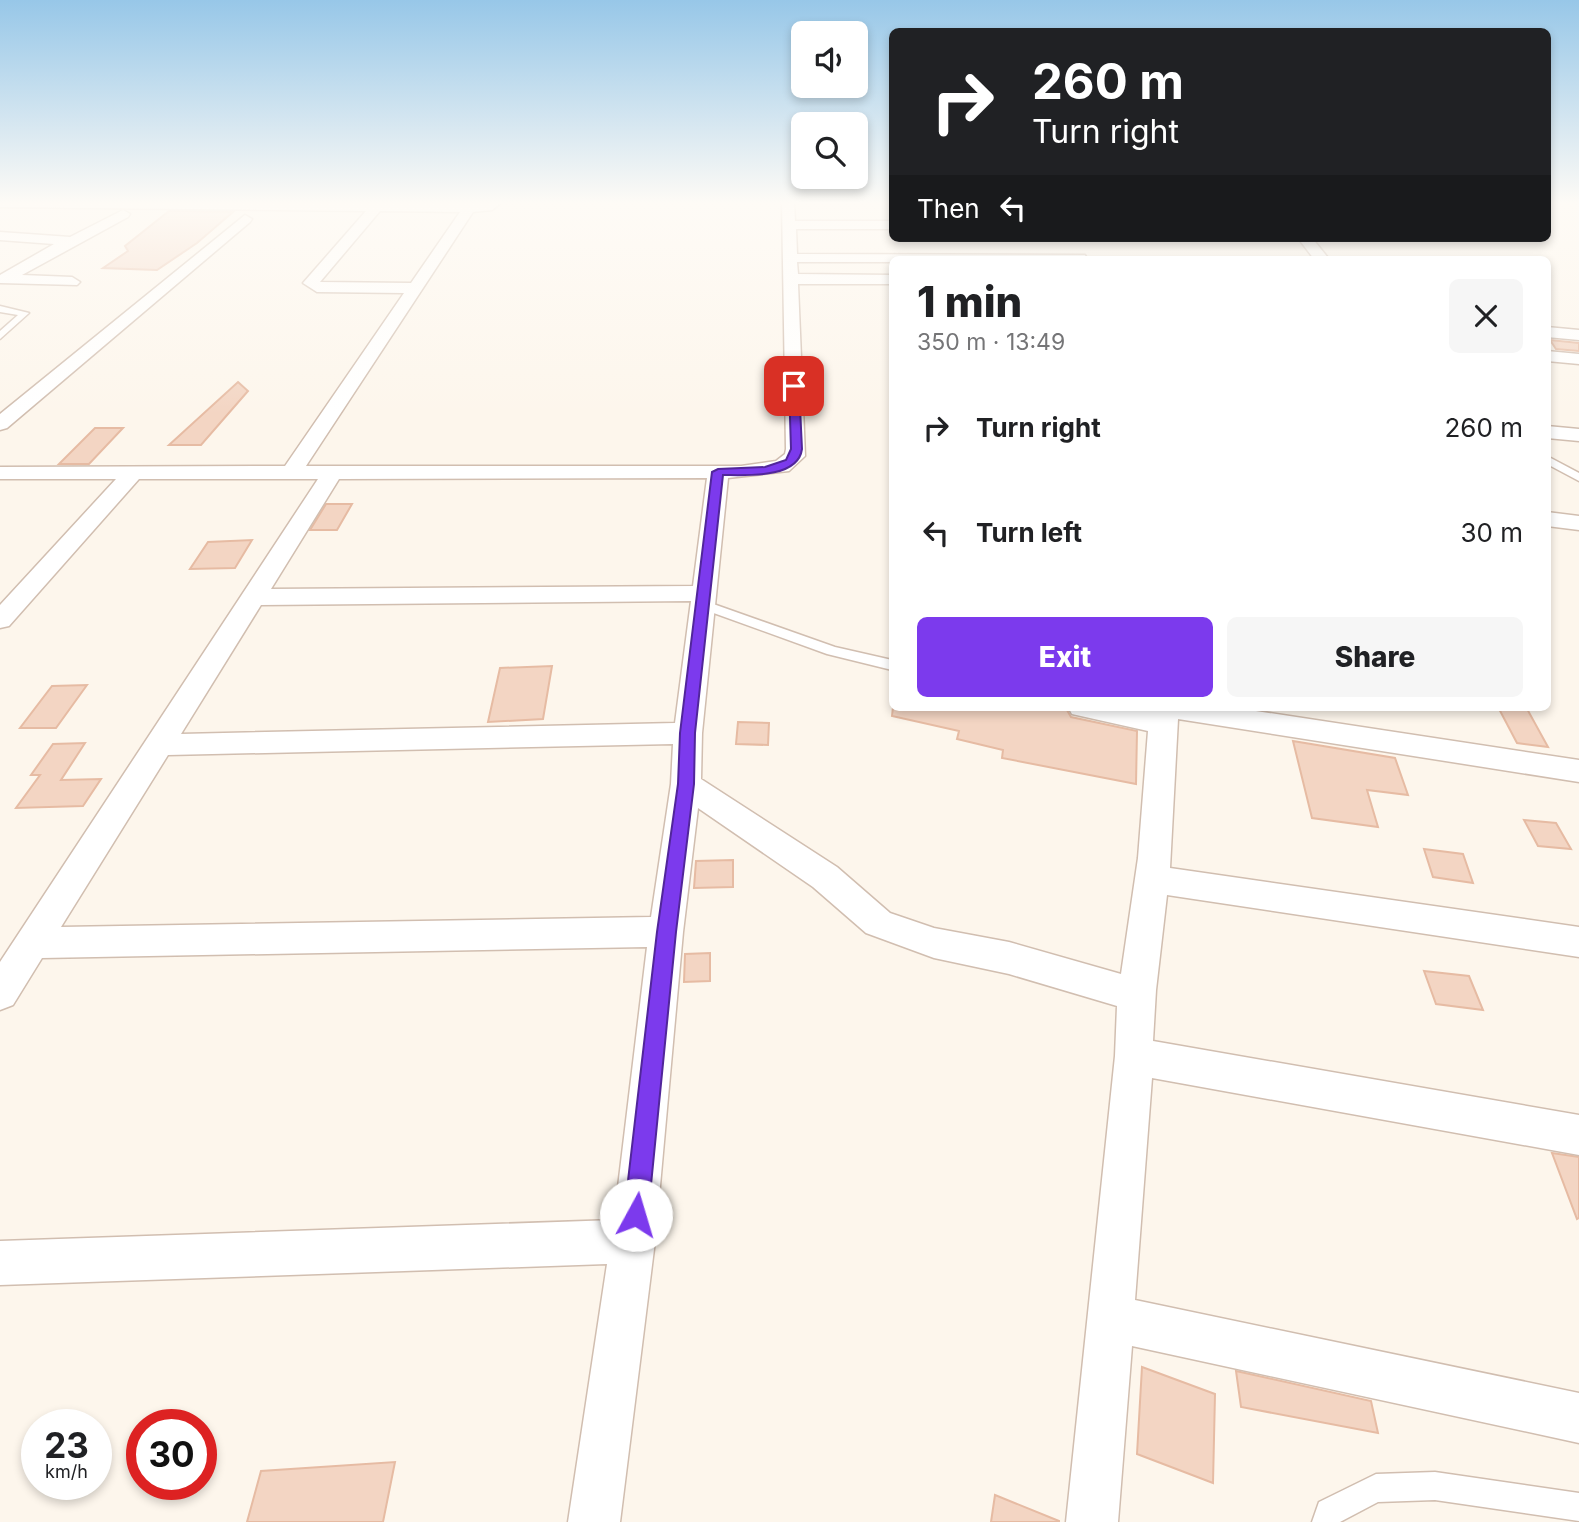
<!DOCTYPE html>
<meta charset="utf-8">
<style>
:root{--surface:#fff;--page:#f6f6f6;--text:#202124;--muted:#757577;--accent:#7c3aed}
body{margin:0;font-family:Inter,sans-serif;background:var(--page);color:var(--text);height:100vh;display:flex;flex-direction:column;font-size:26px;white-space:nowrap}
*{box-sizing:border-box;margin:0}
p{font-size:23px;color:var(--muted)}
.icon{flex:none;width:38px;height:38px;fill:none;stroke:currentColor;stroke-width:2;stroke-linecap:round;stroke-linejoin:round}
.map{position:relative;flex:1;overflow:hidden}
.drawer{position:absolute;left:889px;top:256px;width:662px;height:455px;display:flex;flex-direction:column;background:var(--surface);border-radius:10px;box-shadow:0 4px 10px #0003}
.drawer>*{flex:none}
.hud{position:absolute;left:889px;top:28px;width:662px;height:214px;border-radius:10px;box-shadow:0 4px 10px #0003;background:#202124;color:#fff;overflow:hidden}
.buttons{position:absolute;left:791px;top:21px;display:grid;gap:14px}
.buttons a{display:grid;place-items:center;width:77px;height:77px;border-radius:10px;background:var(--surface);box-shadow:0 4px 10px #0003;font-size:35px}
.speed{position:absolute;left:21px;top:1409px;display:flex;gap:14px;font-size:35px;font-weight:700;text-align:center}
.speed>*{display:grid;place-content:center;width:91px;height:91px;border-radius:50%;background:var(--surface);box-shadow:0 4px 10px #0003;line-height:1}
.speed small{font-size:18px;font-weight:400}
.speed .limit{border:10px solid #d22;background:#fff;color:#111}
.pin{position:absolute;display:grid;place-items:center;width:60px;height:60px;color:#fff;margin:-30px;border-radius:14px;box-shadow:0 4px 10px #0006}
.me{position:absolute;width:77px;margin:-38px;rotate:6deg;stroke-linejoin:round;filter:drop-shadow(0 0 5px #0008)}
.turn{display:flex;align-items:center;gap:24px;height:147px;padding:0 28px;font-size:32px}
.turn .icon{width:91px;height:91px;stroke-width:2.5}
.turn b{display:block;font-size:49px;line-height:60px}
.then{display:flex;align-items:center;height:66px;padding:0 28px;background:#0003;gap:14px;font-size:26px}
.round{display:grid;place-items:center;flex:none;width:74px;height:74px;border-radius:10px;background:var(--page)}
.headline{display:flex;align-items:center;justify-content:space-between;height:119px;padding:0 28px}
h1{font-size:42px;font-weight:800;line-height:52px}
.primary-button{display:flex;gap:14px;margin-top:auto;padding:14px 28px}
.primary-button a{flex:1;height:80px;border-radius:10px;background:var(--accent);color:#fff;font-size:28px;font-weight:800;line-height:80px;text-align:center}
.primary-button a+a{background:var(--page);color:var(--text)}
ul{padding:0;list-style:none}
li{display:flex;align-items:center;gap:21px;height:105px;padding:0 28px}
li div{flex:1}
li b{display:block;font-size:26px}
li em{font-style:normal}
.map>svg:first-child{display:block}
.building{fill:#f3d5c3;stroke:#e6bba3;stroke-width:2}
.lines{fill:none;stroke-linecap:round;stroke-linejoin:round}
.service-casing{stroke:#d1beb0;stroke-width:3}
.minor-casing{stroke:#d1beb0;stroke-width:3}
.service{fill:#fff;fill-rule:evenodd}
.minor{fill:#fff;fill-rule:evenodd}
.route{fill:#7c3aed;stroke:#51269a;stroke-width:2}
</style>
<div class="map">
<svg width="1579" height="1522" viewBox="0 0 1579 1522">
<rect width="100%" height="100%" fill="#fdf6ec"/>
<path class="building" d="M169,211L233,212L197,243L157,270L103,268L128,251L125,246Z
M1550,340L1579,343V351L1556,349Z
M238,382L248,391L201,445H169Z
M95,428H123L89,464H59Z
M326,504H352L337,530H310Z
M252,540L235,568L190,569L208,542Z
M552,666L543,719L488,722L500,668Z
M87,685L56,728H20L52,686Z
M893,707H1049L1067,710L1071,717L1137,731L1136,784L1002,758L1003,750L957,739L959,731L892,716Z
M1498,707H1526L1548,747L1517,743Z
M738,722L769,723L768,745L736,744Z
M1293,741L1395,758L1408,795L1367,790L1378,827L1312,818Z
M85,743L61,780L101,779L83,806L16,808L40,775H31L53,744Z
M1524,820L1556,823L1571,849L1538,846Z
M1424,849L1463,854L1473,883L1433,877Z
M733,860V887L694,888L696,861Z
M710,953V981L684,982L685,954Z
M1424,971L1469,976L1483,1010L1436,1004Z
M1552,1153L1579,1157V1218L1577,1219Z
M1142,1367L1215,1394L1213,1483L1137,1454Z
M1236,1371L1371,1401L1378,1433L1241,1407Z
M395,1462L383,1522H247L261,1471Z
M995,1495L1059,1521V1522H991Z"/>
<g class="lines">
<g class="service-casing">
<path id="service" d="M0,306L29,313L0,339V331L18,315L0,312Z
M1547,456L1579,473V481L1547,464Z
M702,600L835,647L892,660V670L827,654L697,607L695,604Z
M1435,1472L1579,1493V1521L1435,1500L1378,1502L1340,1522H1312L1319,1502L1376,1474Z"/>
</g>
<g class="minor-casing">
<path id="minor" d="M0,201L469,204L503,201L492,210L473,212L306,466H741L776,461L785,454L786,449L782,201H794L795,221H892V229H796L797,254L1085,255L1087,259H892V262H797L798,274L892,275V284H798L805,456L789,471L728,478L702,733L701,779L837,867L890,913L934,928L1009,942L1121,974L1138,858L1148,731L1072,714L1068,707H1129L1150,711V707H1230L1579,760V782L1178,719L1170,868L1579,927V957L1167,895L1156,990L1153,1041L1579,1115V1155L1152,1078L1135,1300L1579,1393V1443L1132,1346L1118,1522H1066L1115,1056L1117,1006L1009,974L934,958L866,933L813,887L698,808L683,932L655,1241L620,1522H568L607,1264L0,1285V1241L614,1220L647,947L42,958L13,1005L0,1010V962L318,479H139L9,626L0,628V605L116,479H0V467L285,466L404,293L317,292L303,283L366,211L0,207ZM380,211L460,212L411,283L320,282ZM707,478L693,586L271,589L339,479ZM691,601L675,723L181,734L261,605ZM673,744L671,784L651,917L61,927L168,755Z
M123,210L130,214L128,217L22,275L72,277L80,282L77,285L0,283V275L54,244L0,240V232L70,237Z
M245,215L252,219L250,222L7,428L0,430V414Z
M1298,238H1312L1329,259H1314Z
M1547,327L1579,330V340L1547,337Z
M1547,351L1579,354V364L1547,361Z
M1547,426L1579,429V441L1547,438Z
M1547,512L1579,516V530L1547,526Z"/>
</g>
<use href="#service" class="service"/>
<use href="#minor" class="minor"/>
</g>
<linearGradient id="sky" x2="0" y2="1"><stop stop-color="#97c7e8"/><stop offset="0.49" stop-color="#fefbf6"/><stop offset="1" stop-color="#fefbf6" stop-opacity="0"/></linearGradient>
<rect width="1579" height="414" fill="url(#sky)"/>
<path class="route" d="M794,383L799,386L802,449C798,479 746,475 723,475L695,733L694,784L676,932L648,1215L644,1223L636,1226L628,1223L624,1215L657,932L678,784L680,733L712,472L718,469L765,467L786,460L791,449L789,386Z"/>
</svg>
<div class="buttons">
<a><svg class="icon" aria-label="sound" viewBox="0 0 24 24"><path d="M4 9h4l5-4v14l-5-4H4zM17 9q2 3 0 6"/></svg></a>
<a><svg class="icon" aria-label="search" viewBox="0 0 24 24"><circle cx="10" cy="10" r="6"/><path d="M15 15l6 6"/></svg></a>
</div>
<div class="speed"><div>23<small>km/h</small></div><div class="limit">30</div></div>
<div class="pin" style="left:794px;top:386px;background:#d93025"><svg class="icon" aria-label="arrive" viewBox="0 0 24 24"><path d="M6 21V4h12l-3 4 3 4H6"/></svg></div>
<svg class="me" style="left:636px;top:1215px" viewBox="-20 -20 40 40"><circle r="19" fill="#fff"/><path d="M0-13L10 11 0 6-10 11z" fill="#7c3aed"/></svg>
<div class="hud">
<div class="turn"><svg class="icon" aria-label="right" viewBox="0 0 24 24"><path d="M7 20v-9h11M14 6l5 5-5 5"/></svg><div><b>260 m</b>Turn right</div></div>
<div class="then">Then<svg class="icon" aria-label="left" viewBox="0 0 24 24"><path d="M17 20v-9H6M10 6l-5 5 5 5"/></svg></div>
</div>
<section class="drawer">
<div class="headline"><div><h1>1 min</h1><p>350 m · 13:49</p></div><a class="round"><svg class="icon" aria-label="close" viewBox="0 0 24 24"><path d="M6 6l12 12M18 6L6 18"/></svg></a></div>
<ul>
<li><svg class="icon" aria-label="right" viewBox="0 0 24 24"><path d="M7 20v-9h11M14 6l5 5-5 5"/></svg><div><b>Turn right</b></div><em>260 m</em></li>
<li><svg class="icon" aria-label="left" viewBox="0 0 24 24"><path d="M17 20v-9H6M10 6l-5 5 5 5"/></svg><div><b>Turn left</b></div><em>30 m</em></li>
</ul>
<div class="primary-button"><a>Exit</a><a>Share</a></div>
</section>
</div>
